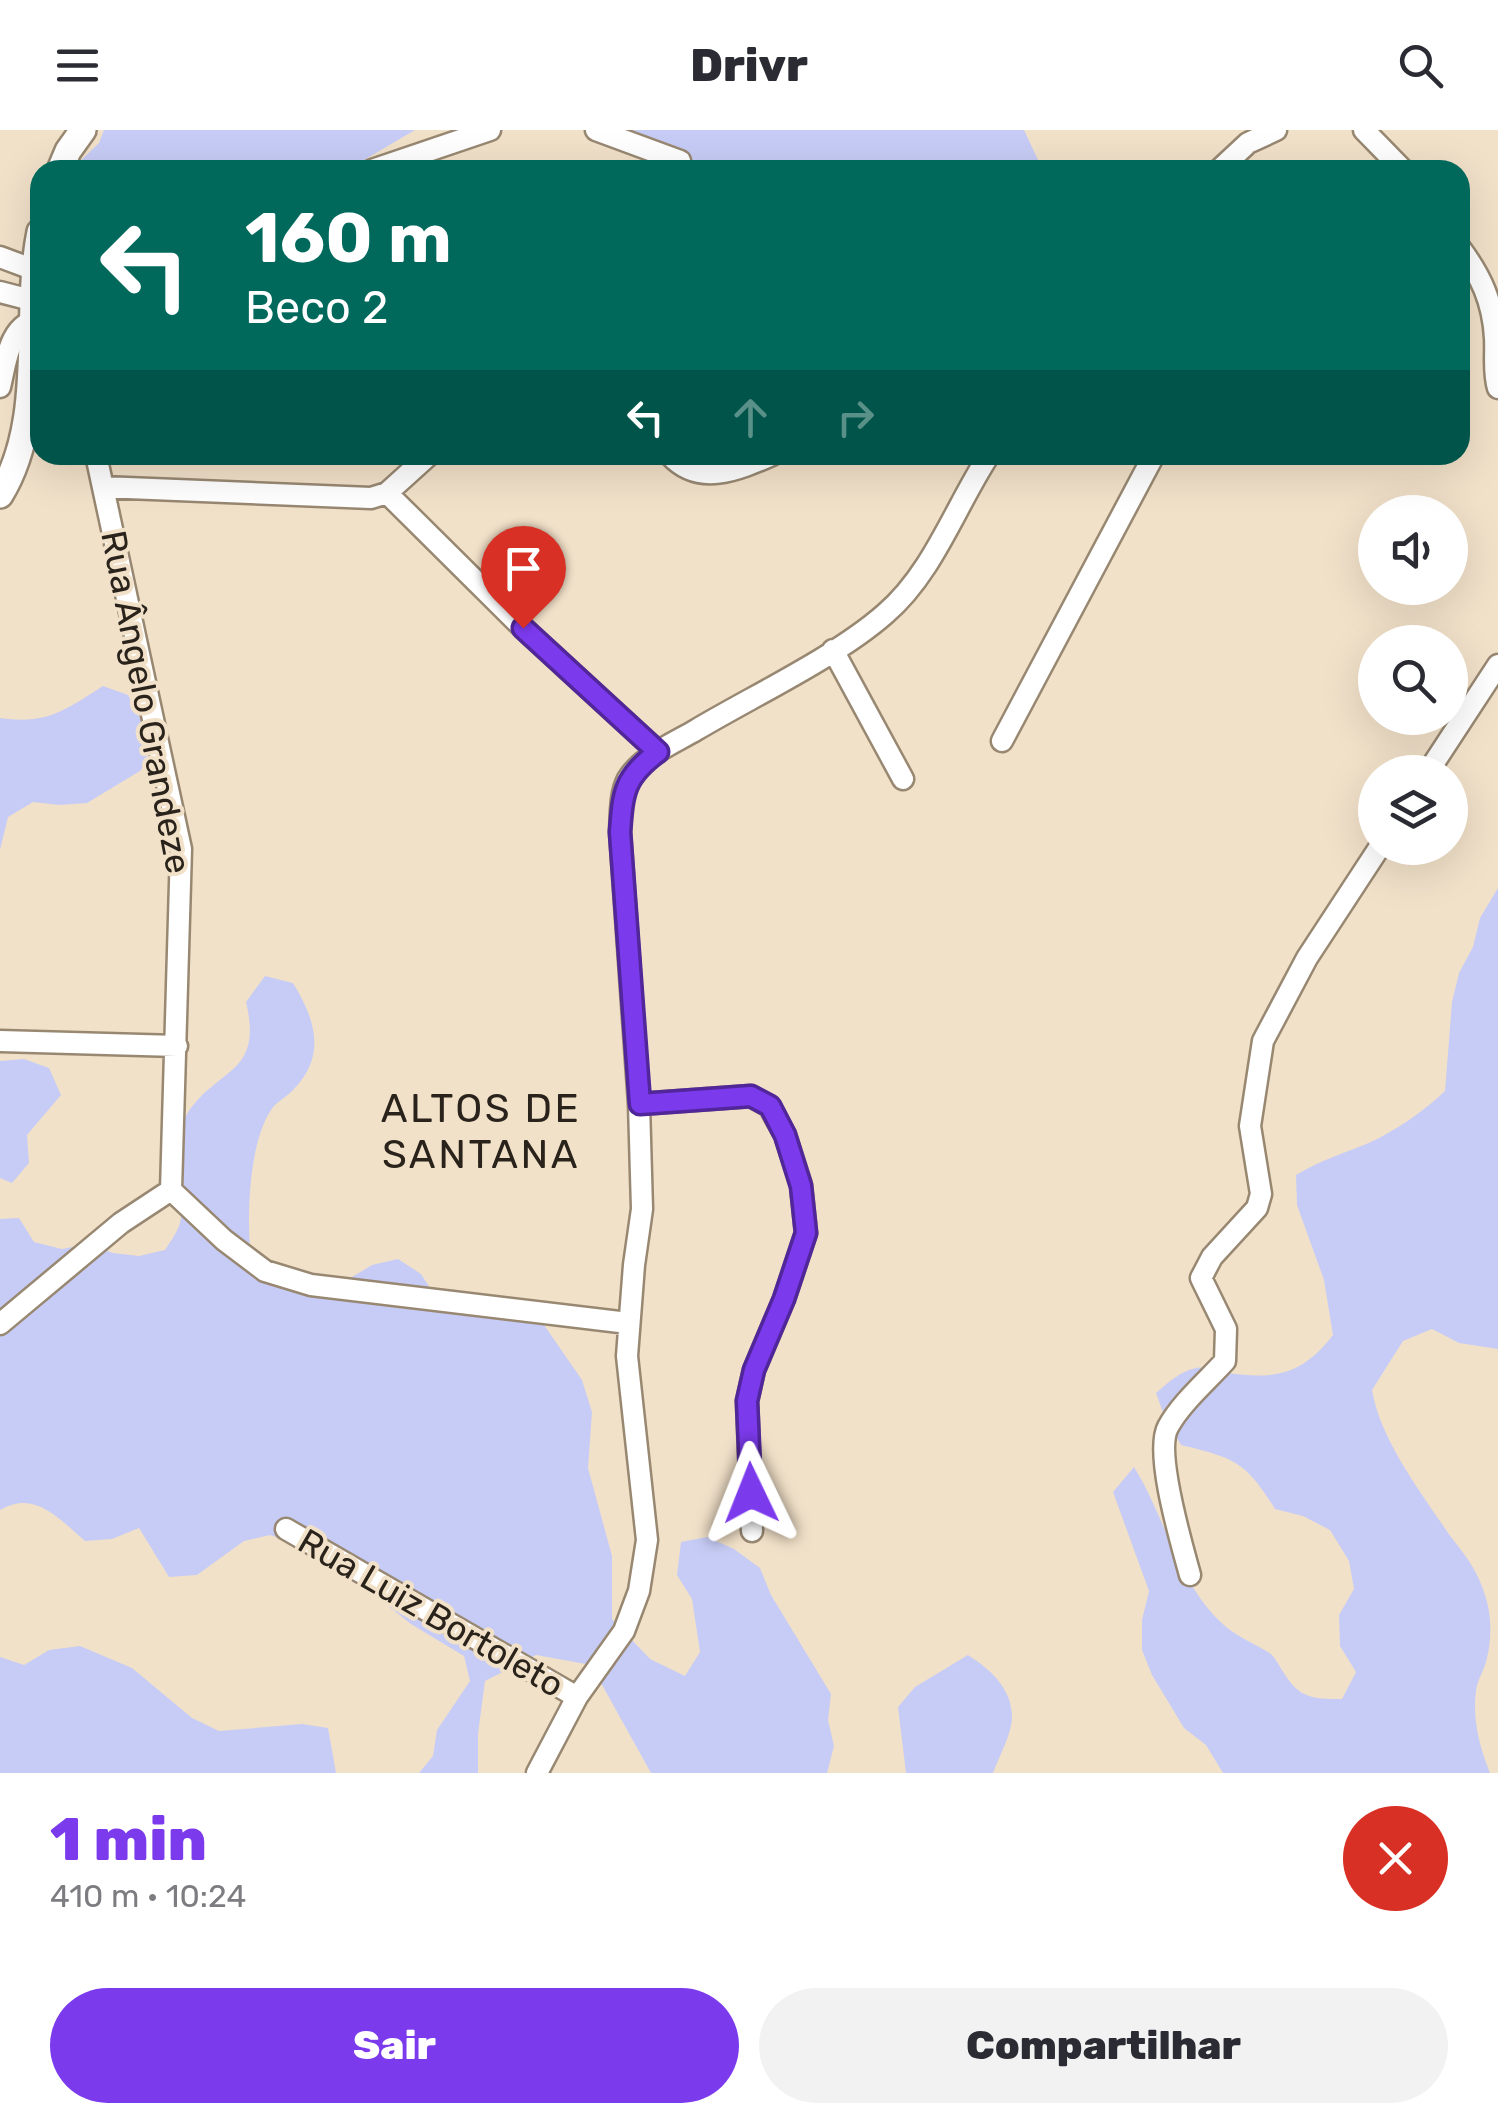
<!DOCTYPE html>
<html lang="pt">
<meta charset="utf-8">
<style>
:root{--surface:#fff;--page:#f2f2f3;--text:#2b2b33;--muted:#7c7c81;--accent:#7c3aed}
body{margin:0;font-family:Rubik,sans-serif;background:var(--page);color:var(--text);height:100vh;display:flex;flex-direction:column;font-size:38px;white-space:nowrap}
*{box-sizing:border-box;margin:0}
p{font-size:32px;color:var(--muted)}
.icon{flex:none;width:55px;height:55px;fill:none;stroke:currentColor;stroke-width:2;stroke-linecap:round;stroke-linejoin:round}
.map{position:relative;height:1643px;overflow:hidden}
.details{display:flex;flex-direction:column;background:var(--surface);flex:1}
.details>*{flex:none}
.guide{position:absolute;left:30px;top:30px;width:1440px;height:305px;border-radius:30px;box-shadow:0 10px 40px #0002;background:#00695c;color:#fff;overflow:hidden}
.tools{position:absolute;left:1358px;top:365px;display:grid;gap:20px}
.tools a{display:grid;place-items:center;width:110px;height:110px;border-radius:50%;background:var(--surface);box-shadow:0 10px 40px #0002;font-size:50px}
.pin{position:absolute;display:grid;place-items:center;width:85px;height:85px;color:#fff;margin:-102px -42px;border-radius:50% 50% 50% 0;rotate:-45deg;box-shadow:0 0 10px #0007}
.pin .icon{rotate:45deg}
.me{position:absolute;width:110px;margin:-55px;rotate:358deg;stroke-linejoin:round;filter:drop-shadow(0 0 8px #0008)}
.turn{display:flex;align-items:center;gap:35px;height:210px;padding:0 50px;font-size:45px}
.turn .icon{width:130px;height:130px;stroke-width:2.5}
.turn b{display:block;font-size:70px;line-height:85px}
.lanes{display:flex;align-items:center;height:95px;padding:0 50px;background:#0003;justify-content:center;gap:50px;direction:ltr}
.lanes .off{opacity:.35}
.round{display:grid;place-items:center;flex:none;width:105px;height:105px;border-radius:52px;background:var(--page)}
.overview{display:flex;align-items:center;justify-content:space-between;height:170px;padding:0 50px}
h1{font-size:60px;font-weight:800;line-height:75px;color:var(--accent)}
.primary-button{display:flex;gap:20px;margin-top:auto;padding:20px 50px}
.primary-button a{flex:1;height:115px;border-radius:60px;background:var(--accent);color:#fff;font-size:40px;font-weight:800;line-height:115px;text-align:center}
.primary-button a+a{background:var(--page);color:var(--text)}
header{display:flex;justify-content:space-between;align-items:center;height:130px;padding:0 50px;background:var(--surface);font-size:45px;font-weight:800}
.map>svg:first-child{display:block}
.green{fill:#c7ccf6}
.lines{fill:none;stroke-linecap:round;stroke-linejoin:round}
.minor-casing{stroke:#988872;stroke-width:25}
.tertiary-casing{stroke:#988872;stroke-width:30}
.minor{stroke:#fff;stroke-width:20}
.tertiary{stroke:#fff;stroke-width:25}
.route-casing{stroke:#51269a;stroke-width:25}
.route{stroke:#7c3aed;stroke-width:18}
.labels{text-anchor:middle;stroke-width:8;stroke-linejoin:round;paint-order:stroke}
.street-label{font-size:35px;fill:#2a231b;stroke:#f2e1c9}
.quarter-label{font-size:40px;letter-spacing:2.5px;fill:#2a231b;stroke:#f2e1c9}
</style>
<header><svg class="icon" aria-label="menu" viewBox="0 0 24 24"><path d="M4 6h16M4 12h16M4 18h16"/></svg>Drivr<svg class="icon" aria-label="search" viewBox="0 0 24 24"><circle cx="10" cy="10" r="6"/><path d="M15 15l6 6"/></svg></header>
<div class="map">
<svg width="1498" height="1643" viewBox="0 0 1498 1643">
<rect width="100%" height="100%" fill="#f2e1c9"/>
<path class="green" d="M104,0H415L347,40H71L99,13Z
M617,0H1024L1039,32L1030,40H648L633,12Z
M103,556L128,565L157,621L140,641L87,673L59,675L33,672L8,687L0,720V588C47,595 65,580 103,556Z
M1498,758V1219L1459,1213L1432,1199L1403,1211L1372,1260C1380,1307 1415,1354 1442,1394C1459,1420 1475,1432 1485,1465C1492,1486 1492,1510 1486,1532C1483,1542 1477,1551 1476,1561C1472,1589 1480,1618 1490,1643H1223L1206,1615L1184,1598L1152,1545L1142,1520V1490L1149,1461L1113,1362L1134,1337C1166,1388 1178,1455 1225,1496C1239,1508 1256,1514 1271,1524C1276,1529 1280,1537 1284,1543C1299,1569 1315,1569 1342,1569L1356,1542L1340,1516L1339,1485L1354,1459L1349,1431L1330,1400L1303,1386L1275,1379C1246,1332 1235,1328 1181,1315L1165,1288L1156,1263C1169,1252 1179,1242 1196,1238C1207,1236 1217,1242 1227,1243C1276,1250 1303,1244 1333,1205L1324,1150L1297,1075L1296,1045C1321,1030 1345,1023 1371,1012C1398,999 1424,981 1445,961L1452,872L1459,843L1473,817L1480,788Z
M265,846L293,853C315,889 327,925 294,959C287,967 277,971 271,980C250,1011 247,1080 250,1117L270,1134L297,1146L347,1150L372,1135L398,1129L421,1144L439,1172L517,1182L544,1195L582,1250L592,1282L588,1338L612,1426V1489L650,1529L685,1546L700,1522L692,1469L677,1445L681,1412L707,1407L734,1419L760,1438L771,1465L831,1564L828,1590L834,1616L827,1643H651L591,1535L536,1525L485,1551L478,1604V1643H419L433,1626L437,1600L470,1551L464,1526L411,1494L345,1442L295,1414L270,1405L244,1411L197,1445L169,1447L139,1398L112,1409L85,1411C59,1389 35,1359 0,1380V1089L19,1088L34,1112L62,1119L88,1114L113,1123L139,1126L165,1120C170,1112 177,1103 180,1093C189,1057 165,1019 186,986C215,937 264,947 246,872Z
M24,929L49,938L61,965L27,1005L29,1033L12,1053L0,1048V931Z
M80,1516L132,1538L192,1588L219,1601L302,1594L328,1598L336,1643H0V1527L24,1535L49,1520Z
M968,1525C990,1539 1013,1559 1012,1589C1011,1605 999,1627 993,1643H906L898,1577L915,1557Z"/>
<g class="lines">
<g class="minor-casing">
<path id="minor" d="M596,0L680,31
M1364,0L1403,40
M372,40L490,0
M1219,40L1248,13L1276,0
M1460,118C1481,146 1493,172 1495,208C1496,225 1493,242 1498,258
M0,127L32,139
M0,162L31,170
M0,257C6,233 9,192 40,190
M96,325L181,719L171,1060
M670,325C699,357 738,340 772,325
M103,357L371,368L387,363L429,325
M387,363L523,498L658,622
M833,520L903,649
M1002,611L1154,325
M1428,642L1498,535
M0,911L177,916
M639,974L751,966L769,976L785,1005L801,1055L806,1103L784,1169L754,1240L747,1271L752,1401
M171,1060L224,1110L265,1141L311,1155L628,1193
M0,1194L121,1093L171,1060
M286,1399L577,1567
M1190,1445C1182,1415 1154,1323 1168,1297C1181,1273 1207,1251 1225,1231L1226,1199L1201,1148L1212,1127L1257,1078L1261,1064L1250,996L1263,911L1307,828L1379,718
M537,1643L577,1567L624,1501L639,1461L647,1410L627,1226L634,1135L642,1079L639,974L620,702C621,685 620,664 628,649C642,626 674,613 696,600C753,566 836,527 885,484C933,443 955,377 989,325"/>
</g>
<g class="tertiary-casing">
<path id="tertiary" d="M60,40L68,21L83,0
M0,365C47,289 23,186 40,102"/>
</g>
<use href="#minor" class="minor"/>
<use href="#tertiary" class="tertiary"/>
</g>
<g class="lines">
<g class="route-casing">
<path id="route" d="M523,498L658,622C624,647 623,662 620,702L640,974L751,966L770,976L785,1005L801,1056L806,1103L784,1169L754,1240L747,1271L751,1363"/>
</g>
<use href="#route" class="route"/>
</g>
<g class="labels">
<g class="street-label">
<text transform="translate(146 572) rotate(79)" y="12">Rua Ângelo Grandeze</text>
<text transform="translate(431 1483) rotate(30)" y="12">Rua Luiz Bortoleto</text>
</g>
<g class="quarter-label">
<text x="481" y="992">ALTOS DE<tspan x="481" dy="46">SANTANA</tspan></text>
</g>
</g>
</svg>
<div class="tools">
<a><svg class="icon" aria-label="sound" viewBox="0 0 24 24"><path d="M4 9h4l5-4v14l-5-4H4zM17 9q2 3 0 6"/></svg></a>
<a><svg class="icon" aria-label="search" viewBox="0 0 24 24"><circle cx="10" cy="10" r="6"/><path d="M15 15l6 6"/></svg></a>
<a><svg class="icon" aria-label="layers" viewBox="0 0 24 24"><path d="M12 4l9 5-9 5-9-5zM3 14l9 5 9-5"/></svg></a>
</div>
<div class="pin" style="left:523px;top:498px;background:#d93025"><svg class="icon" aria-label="arrive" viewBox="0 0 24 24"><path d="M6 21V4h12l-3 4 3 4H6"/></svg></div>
<svg class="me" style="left:751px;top:1363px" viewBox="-20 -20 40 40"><path d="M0-17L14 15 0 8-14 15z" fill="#7c3aed" stroke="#fff" stroke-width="4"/></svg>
<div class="guide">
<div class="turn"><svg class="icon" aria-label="left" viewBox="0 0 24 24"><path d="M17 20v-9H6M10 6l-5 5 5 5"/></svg><div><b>160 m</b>Beco 2</div></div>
<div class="lanes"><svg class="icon" aria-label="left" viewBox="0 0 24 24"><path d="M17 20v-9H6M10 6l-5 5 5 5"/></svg><svg class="icon off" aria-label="ahead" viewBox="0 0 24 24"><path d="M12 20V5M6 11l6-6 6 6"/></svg><svg class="icon off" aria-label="right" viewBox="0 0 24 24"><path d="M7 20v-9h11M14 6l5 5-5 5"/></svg></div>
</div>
</div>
<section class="details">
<div class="overview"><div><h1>1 min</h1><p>410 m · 10:24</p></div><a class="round" style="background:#d93025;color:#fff"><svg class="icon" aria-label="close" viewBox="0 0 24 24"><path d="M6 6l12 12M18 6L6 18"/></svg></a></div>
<div class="primary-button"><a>Sair</a><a>Compartilhar</a></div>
</section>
